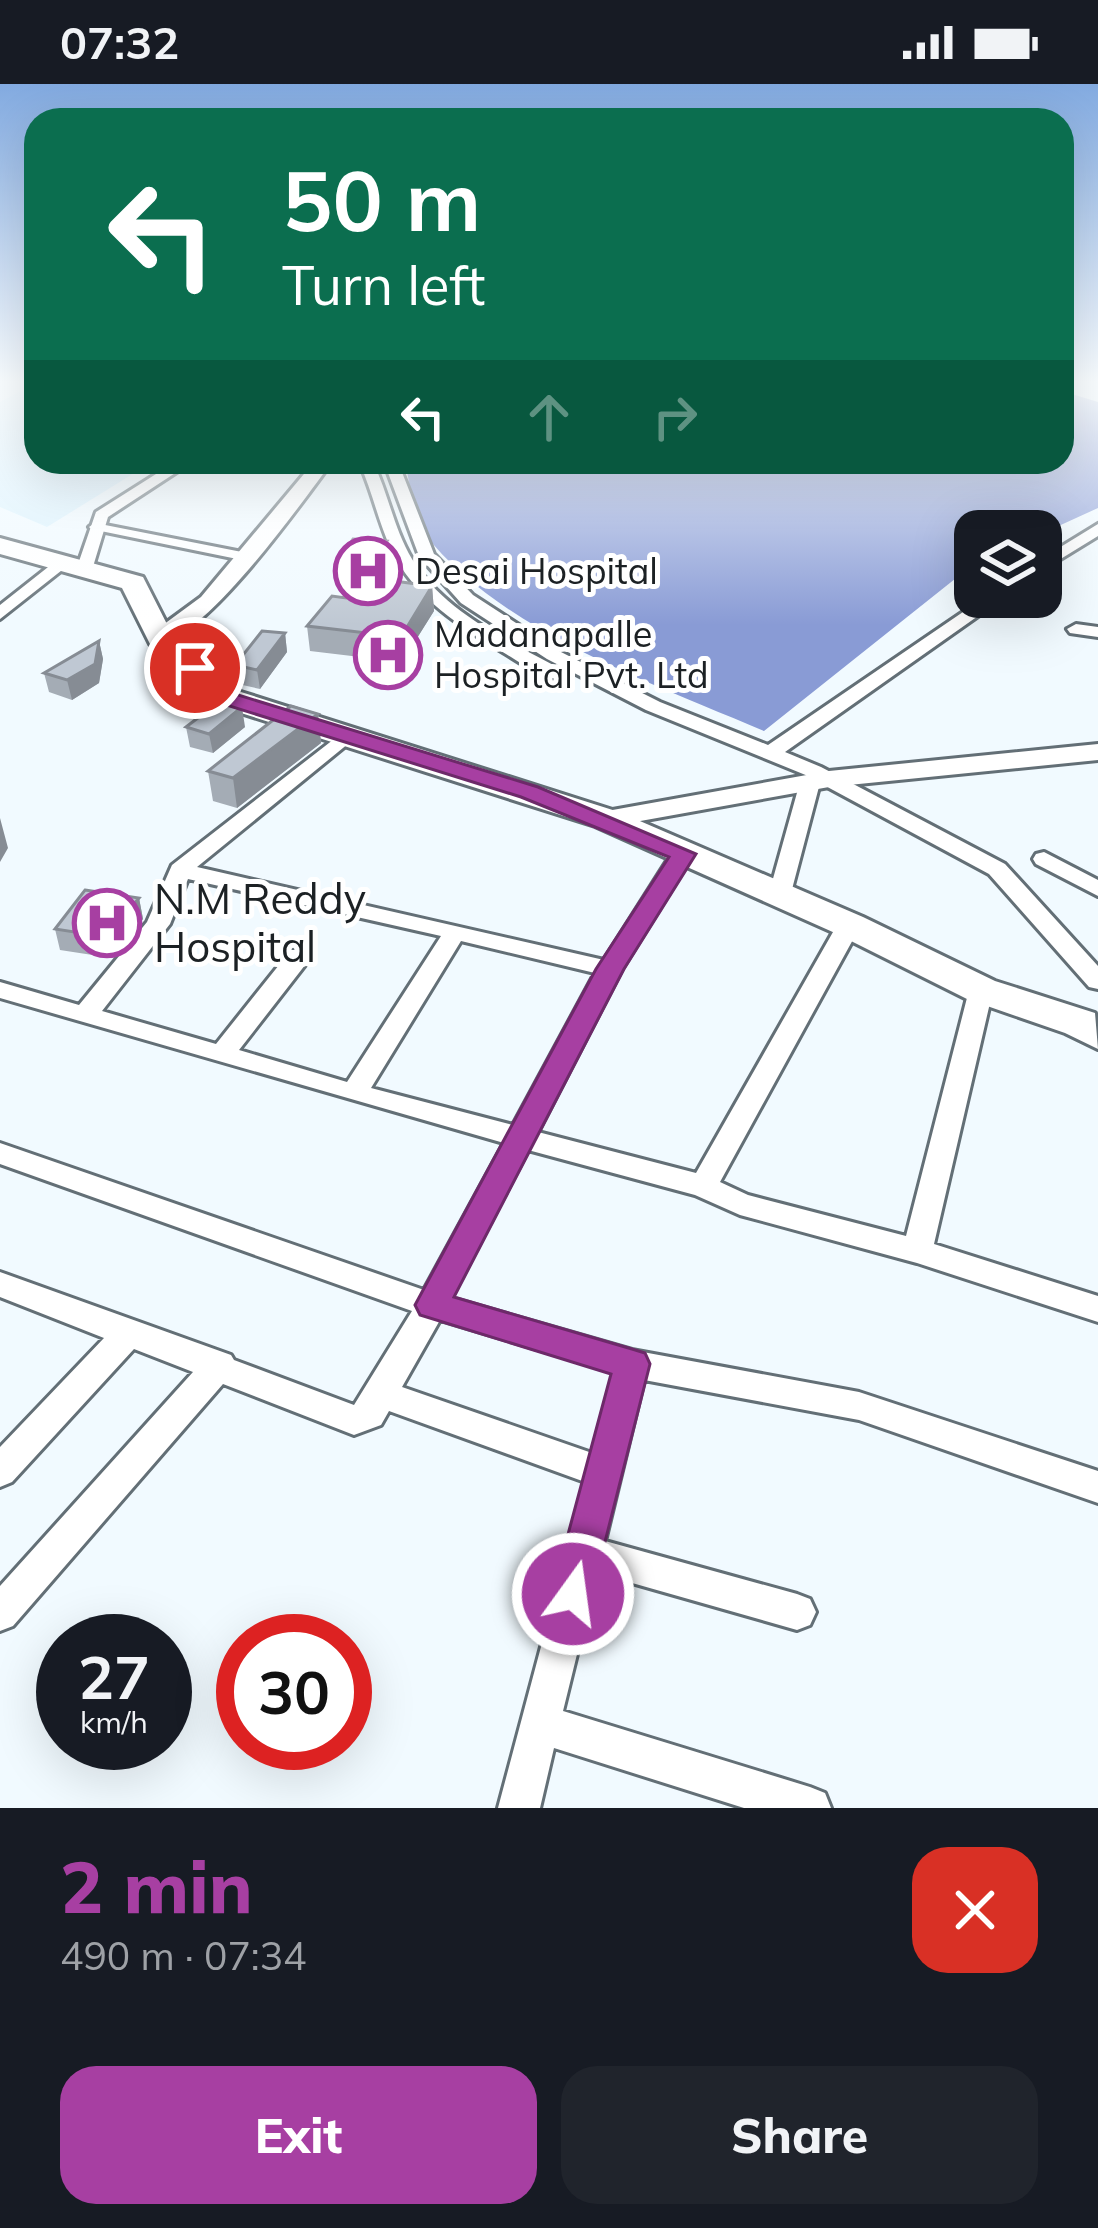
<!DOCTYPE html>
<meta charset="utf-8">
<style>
:root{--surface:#171b24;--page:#20242c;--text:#f1f3f6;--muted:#9ea1a6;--accent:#a73fa2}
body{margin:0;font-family:Mulish,sans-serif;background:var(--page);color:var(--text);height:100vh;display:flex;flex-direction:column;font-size:45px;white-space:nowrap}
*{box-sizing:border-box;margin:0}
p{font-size:39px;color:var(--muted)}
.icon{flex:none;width:66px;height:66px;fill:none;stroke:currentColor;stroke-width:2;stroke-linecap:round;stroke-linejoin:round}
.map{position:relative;height:1724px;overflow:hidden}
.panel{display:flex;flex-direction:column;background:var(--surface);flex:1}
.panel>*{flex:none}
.hud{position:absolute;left:24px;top:24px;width:1050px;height:366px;border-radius:36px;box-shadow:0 12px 48px #0002;background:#0b6e4f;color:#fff;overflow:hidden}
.controls{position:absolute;left:954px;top:426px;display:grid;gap:24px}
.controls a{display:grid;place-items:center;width:108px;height:108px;border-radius:24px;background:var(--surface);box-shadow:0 12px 48px #0002;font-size:60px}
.speed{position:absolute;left:36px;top:1530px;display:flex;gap:24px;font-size:60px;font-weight:700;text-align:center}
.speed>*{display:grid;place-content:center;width:156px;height:156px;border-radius:50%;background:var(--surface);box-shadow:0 12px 48px #0002;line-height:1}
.speed small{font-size:30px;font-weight:400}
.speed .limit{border:18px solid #d22;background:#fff;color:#111}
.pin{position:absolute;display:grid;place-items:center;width:102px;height:102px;color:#fff;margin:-51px;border:6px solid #fff;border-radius:50%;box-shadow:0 3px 12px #0007}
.me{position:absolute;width:132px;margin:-66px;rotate:14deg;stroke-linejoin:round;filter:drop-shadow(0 0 9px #0008)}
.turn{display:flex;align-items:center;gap:42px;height:252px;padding:0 60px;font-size:54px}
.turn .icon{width:156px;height:156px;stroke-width:2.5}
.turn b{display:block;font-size:84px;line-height:102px}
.lanes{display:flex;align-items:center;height:114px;padding:0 60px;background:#0003;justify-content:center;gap:60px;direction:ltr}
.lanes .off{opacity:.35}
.round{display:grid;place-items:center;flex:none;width:126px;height:126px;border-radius:36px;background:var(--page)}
.summary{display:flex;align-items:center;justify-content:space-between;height:204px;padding:0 60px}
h1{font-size:72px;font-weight:800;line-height:90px;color:var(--accent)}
.cta{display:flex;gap:24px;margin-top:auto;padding:24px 60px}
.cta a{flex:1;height:138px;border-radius:36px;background:var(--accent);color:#fff;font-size:48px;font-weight:800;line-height:138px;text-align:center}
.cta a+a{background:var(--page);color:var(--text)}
.status{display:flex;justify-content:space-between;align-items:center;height:84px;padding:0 60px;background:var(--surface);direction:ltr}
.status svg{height:33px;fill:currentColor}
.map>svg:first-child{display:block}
.built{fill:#dbf2fe}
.water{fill:#899bd5}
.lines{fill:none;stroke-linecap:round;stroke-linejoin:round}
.pedestrian-casing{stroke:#636f76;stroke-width:6}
.minor-casing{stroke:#636f76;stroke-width:6}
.tertiary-casing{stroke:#636f76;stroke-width:6}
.primary-casing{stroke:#636f76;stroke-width:6}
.pedestrian{fill:#fff;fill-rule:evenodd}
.minor{fill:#fff;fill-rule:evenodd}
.tertiary{fill:#fff;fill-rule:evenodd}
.primary{fill:#fff;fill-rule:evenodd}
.wall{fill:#a4acb5}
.shaded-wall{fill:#868c94}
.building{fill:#bfc8d3;stroke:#868c94;stroke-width:3}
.route{fill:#a73fa2;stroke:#6d2969;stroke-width:3}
.labels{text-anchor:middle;stroke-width:10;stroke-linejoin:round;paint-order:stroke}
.far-poi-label{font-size:36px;fill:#1c2124;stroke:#fff;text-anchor:start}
.poi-label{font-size:42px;fill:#1c2124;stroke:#fff;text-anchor:start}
</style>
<div class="status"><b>07:32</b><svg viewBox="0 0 49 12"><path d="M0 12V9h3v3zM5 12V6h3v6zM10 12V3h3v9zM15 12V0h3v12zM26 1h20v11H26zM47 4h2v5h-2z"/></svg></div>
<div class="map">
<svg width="1098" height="1724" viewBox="0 0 1098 1724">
<rect width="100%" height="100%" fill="#f1faff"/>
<path class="built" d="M34,300L36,378H152L47,443L0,423V318Z"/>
<path class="water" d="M1062,307L1098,318V424L1041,450L975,447V479L764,647C654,600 498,546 424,449C412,432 410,398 405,378H1062Z"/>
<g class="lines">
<g class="pedestrian-casing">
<path id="pedestrian" d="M95,439L247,469L253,473L247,477L91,445L89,443Z"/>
</g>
<g class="minor-casing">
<path id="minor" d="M175,378H192L108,433L92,486L78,490L76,486L96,428Z
M359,378H373C388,409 394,445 412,475C443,528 513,560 565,587V595C545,597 523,580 506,570C462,544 413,513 391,465C378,437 372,406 359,378Z
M384,378H398L434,470L473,511L559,567L660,618L768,661L985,513H1005L785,668L821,683L1005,780L1098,882V905L1089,903L989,790L820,699L791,809L780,816L772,814L769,809L800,698L808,692L646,626L547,575L461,519L419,472Z
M1098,440V452L1041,487V475Z
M57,476L71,479L0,535V521Z
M1076,540L1098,543V553L1070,549L1067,545Z
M347,645L357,651L354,655L197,783L604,876L675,764H691L694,769L622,885L538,1048L696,1089L837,841L841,836H857L861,841L720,1098L748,1111L906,1152L969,906L981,898L993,906L934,1160L1098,1212V1238L917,1179L740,1131L695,1111L528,1066L451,1214L632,1266L859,1308L1098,1387V1419L859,1336L644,1296L605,1457L797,1510L810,1515L816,1528L810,1541L797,1546L597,1489L563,1627L810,1703L825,1709L831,1724H744L554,1664L540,1724H498L585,1398L389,1327L381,1341L354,1351L223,1300L13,1542L0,1547V1502L193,1288L134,1265L12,1398L0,1403V1363L104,1254L0,1213V1188L231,1271L234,1276L354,1321L412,1227L0,1080V1059L424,1206L504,1059L0,914V898L79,921L147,838L172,781ZM188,795L441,852L347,998L239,966L309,876L312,871L309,866H291L216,960L102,927L170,840ZM461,857L595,889L513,1041L371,1004ZM440,1236L614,1288L592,1369L402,1303Z
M1044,768L1098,796V812L1036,780L1033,775L1036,770Z"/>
</g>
<g class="tertiary-casing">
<path id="tertiary" d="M314,378H332C304,415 198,567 152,559V549L201,513Z
M1098,660V676L829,703L607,743L594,735L607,727L829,687Z"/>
</g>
<g class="primary-casing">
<path id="primary" d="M0,454L143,493L172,550L241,608L619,728L863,833L995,897L1095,929L1098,965L1065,949L967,915L835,849L595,742L219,622L150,560L122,504L0,470Z"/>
</g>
<use href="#pedestrian" class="pedestrian"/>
<use href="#minor" class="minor"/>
<use href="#tertiary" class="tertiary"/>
<use href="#primary" class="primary"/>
</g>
<path class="wall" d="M340,475H388L377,495L432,502L434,527L402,578L310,567L307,542L346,514L363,494L342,492Z
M285,549L287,568L260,605L238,600L235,581Z
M99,557L103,575L99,599L72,616L49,608L44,589Z
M318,630L321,659L237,724L213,717L208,687Z
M186,643H245L213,669L190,663Z
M139,814L143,835L112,874L60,866L55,845Z"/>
<path class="shaded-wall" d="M387,457L388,475L377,495L375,477Z
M432,502L434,527L402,578L401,553Z
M285,549L287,568L260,605L257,586Z
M99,557L103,575L99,599L72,616L67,596Z
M242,623L245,643L213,669L209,650Z
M318,630L321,659L237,724L233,694Z
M0,734L8,764L0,778Z
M139,814L143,835L112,874L106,853Z"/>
<path class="building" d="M353,455L387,457L375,477L340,475Z
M363,493L432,502L401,553L307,542L332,512L346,514Z
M262,547L285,549L257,586L235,581Z
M99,557L95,580L67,596L44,589Z
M220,617L242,623L209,650L186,643Z
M291,622L318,630L233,694L208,687Z
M85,806L139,814L106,853L55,845Z"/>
<linearGradient id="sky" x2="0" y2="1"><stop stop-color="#82aae0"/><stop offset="0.55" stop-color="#f9fdff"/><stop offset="1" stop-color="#f9fdff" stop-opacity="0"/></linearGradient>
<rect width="1098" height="541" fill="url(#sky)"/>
<path class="route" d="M195,578L238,611L538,703L696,770L624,885L454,1213L632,1265L645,1269L650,1280L588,1525L573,1531L558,1525L552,1510L611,1290L420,1231L415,1221L596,885L669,773L521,713L223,620L184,584Z"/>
<defs>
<g id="hospital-ring" transform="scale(3.45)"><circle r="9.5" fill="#fff" stroke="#a73fa2" stroke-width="1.5"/><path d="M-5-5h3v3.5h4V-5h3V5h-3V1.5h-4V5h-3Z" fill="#a73fa2"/></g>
</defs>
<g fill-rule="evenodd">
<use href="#hospital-ring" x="368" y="487"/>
<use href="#hospital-ring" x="388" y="571"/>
<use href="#hospital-ring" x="107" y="839"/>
</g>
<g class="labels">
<g class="far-poi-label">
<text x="415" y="500">Desai Hospital</text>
<text x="434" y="563">Madanapalle<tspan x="434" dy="41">Hospital Pvt. Ltd</tspan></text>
</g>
<g class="poi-label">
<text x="154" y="830">N.M Reddy<tspan x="154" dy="48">Hospital</tspan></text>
</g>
</g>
</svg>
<div class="controls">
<a><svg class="icon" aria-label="layers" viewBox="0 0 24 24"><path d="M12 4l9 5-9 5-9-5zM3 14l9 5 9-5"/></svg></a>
</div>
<div class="speed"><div>27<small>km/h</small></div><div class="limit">30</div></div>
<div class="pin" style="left:195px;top:584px;background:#d93025"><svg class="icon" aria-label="arrive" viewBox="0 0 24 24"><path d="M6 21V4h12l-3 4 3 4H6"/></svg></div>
<svg class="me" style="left:573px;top:1510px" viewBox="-20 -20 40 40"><circle r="17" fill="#a73fa2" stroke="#fff" stroke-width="3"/><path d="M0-11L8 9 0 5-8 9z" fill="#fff"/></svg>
<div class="hud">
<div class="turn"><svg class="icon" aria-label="left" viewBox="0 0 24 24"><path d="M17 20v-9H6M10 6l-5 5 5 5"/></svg><div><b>50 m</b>Turn left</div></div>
<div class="lanes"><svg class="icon" aria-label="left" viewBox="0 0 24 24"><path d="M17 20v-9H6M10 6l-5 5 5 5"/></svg><svg class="icon off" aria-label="ahead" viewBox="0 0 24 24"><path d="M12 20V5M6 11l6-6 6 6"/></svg><svg class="icon off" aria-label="right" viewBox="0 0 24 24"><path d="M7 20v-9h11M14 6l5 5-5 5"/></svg></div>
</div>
</div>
<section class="panel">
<div class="summary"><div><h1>2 min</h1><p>490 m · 07:34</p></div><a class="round" style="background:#d93025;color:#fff"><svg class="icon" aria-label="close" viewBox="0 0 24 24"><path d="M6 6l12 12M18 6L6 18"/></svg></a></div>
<div class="cta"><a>Exit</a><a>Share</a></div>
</section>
